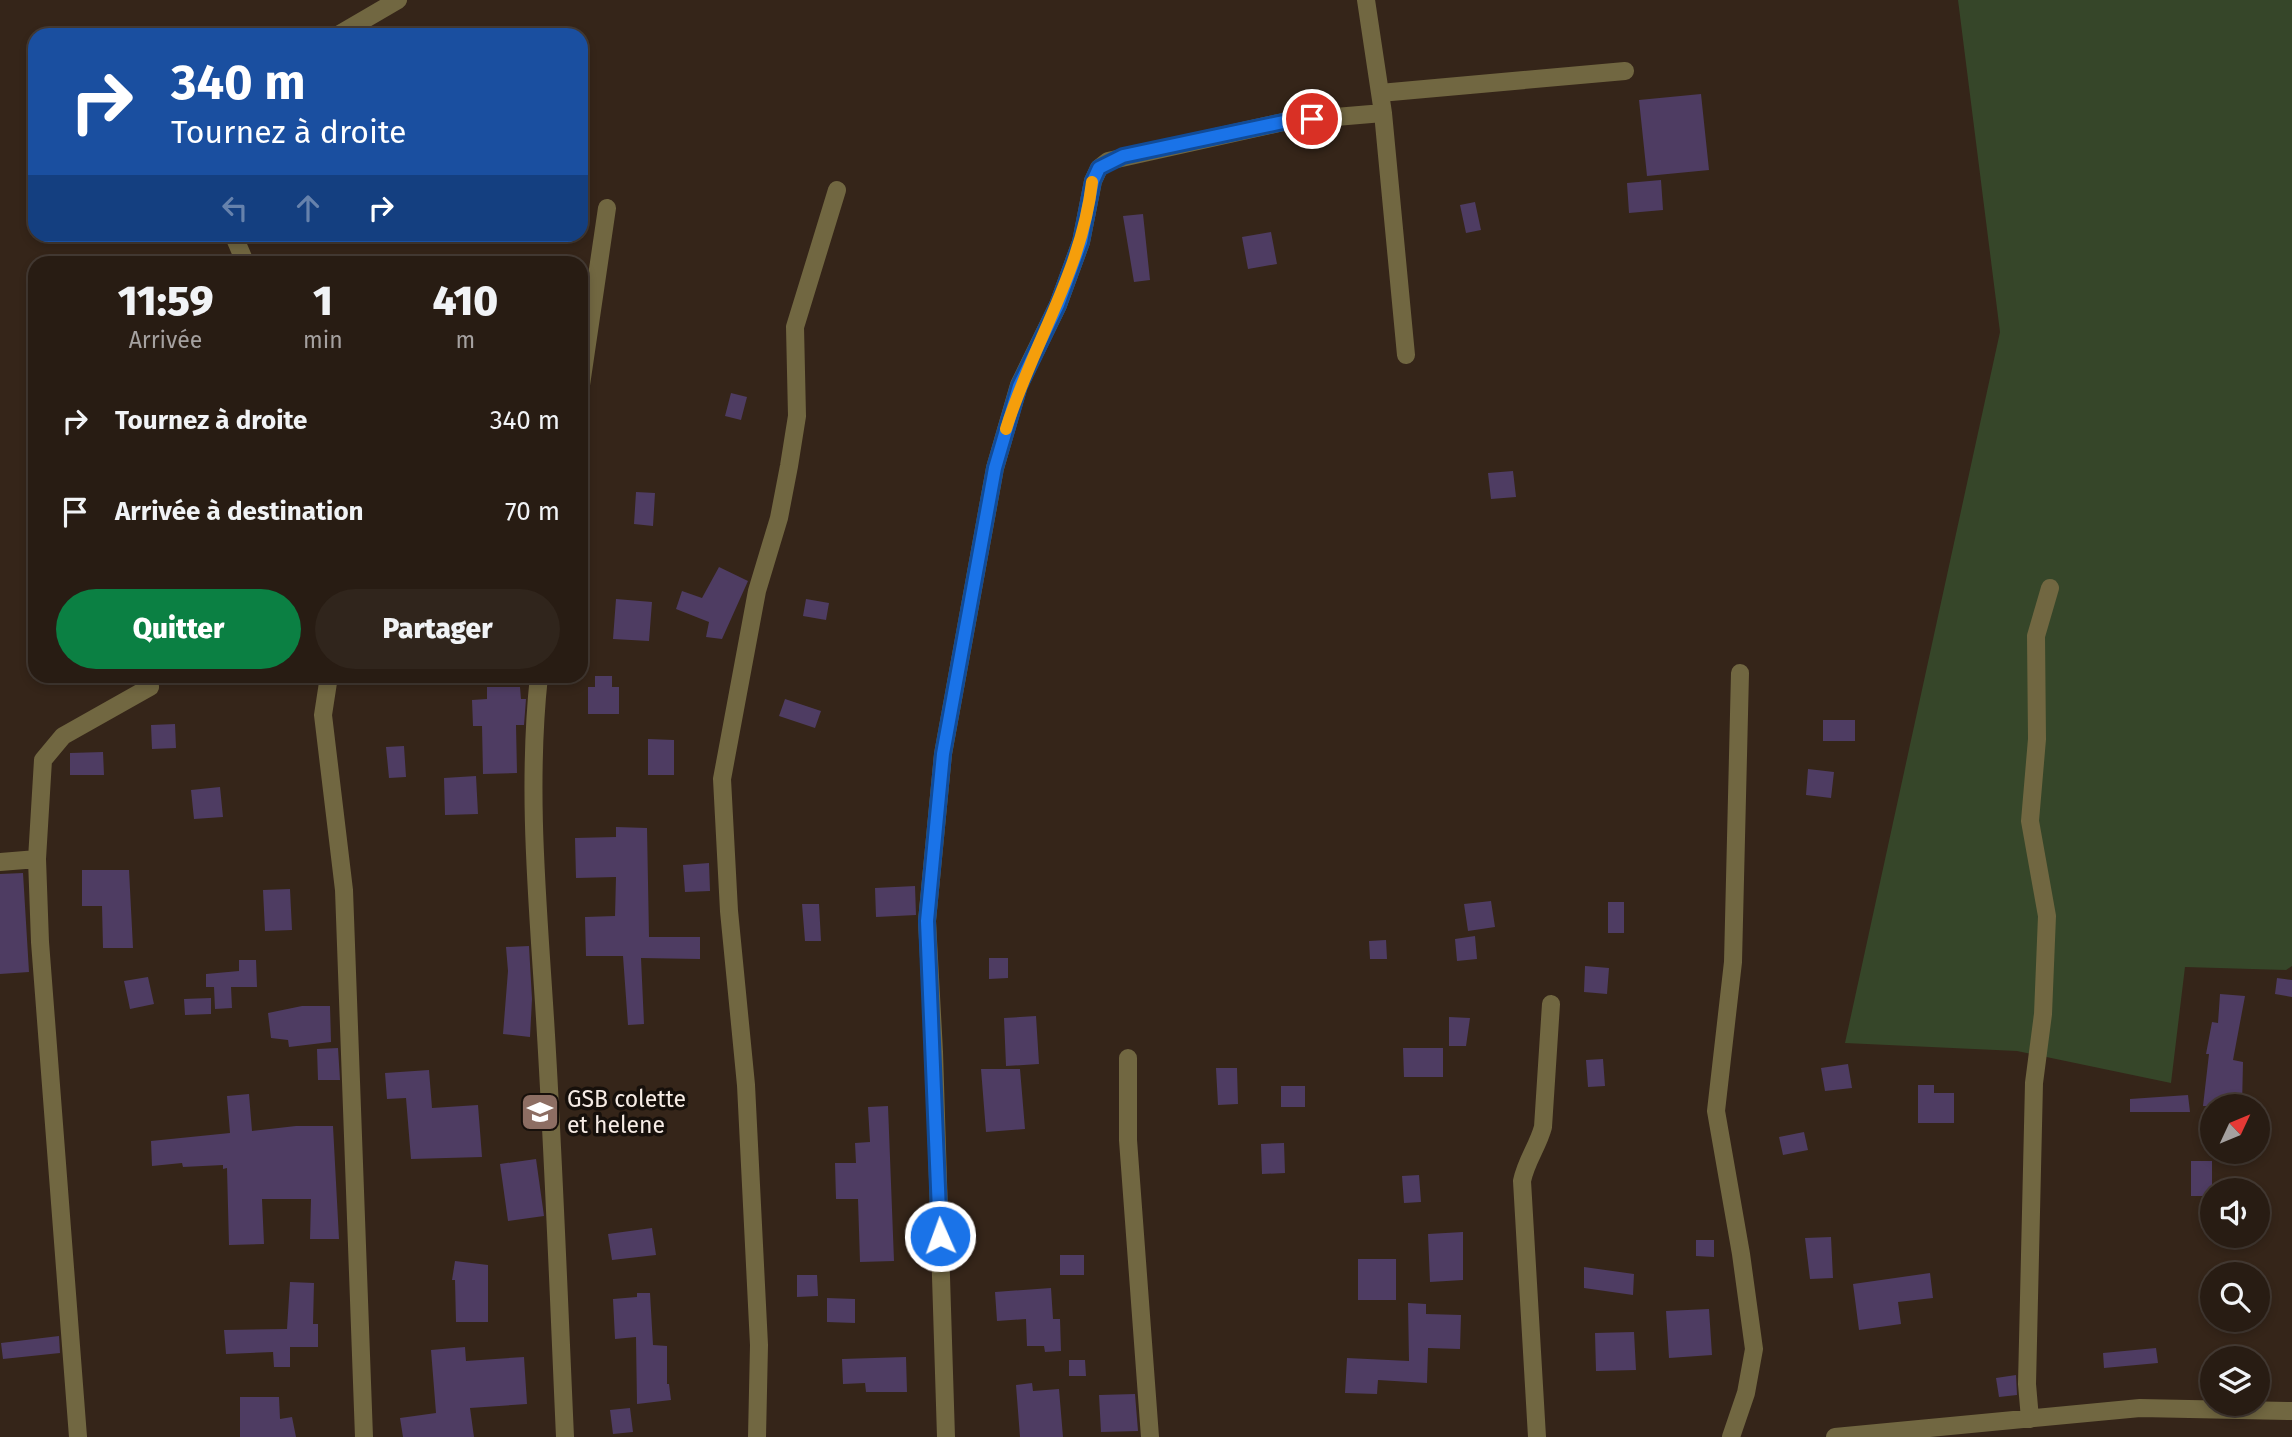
<!DOCTYPE html>
<html lang="fr">
<meta charset="utf-8">
<style>
:root{--surface:#281c13;--page:#30251c;--text:#f1f3f6;--muted:#a5a1a0;--line:#443a33;--accent:#0b8043}
body{margin:0;font-family:"Fira Sans",sans-serif;background:var(--page);color:var(--text);height:100vh;display:flex;flex-direction:column;font-size:26px;white-space:nowrap}
*{box-sizing:border-box;margin:0}
p{font-size:23px;color:var(--muted)}
.icon{flex:none;width:38px;height:38px;fill:none;stroke:currentColor;stroke-width:2;stroke-linecap:round;stroke-linejoin:round}
.map{position:relative;flex:1;overflow:hidden}
.details{position:absolute;left:28px;top:256px;width:560px;height:427px;display:flex;flex-direction:column;background:var(--surface);border-radius:21px;box-shadow:0 4px 10px #0003,0 0 0 2px var(--line)}
.details>*{flex:none}
.top-card{position:absolute;left:28px;top:28px;width:560px;height:214px;border-radius:21px;box-shadow:0 4px 10px #0003,0 0 0 2px var(--line);background:#1a4fa0;color:#fff;overflow:hidden}
.needle{width:46px;rotate:46deg}
.buttons{position:absolute;left:2200px;top:1094px;display:grid;gap:14px}
.buttons a{display:grid;place-items:center;width:70px;height:70px;border-radius:50%;background:var(--surface);box-shadow:0 4px 10px #0003,0 0 0 2px var(--line);font-size:35px}
.pin{position:absolute;display:grid;place-items:center;width:60px;height:60px;color:#fff;margin:-30px;border:4px solid #fff;border-radius:50%;box-shadow:0 2px 7px #0007}
.me{position:absolute;width:77px;margin:-38px;rotate:358deg;stroke-linejoin:round;filter:drop-shadow(0 0 5px #0008)}
.turn{display:flex;align-items:center;gap:24px;height:147px;padding:0 28px;font-size:32px}
.turn .icon{width:91px;height:91px;stroke-width:2.5}
.turn b{display:block;font-size:49px;line-height:60px}
.lanes{display:flex;align-items:center;height:66px;padding:0 28px;background:#0003;justify-content:center;gap:35px;direction:ltr}
.lanes .off{opacity:.35}
.eta{display:flex;justify-content:space-evenly;align-items:center;height:119px;text-align:center}
.eta b{font-size:42px;font-weight:800;line-height:49px}
.button{display:flex;gap:14px;margin-top:auto;padding:14px 28px}
.button a{flex:1;height:80px;border-radius:42px;background:var(--accent);color:#fff;font-size:28px;font-weight:800;line-height:80px;text-align:center}
.button a+a{background:var(--page);color:var(--text)}
ul{padding:0;list-style:none}
li{display:flex;align-items:center;gap:21px;height:91px;padding:0 28px}
li div{flex:1}
li b{display:block;font-size:26px}
li em{font-style:normal}
.map>svg:first-child{display:block}
.green{fill:#364629}
.building{fill:#4e3c62}
.lines{fill:none;stroke-linecap:round;stroke-linejoin:round}
.street{stroke:#716741;stroke-width:18}
.route-casing{stroke:#114b97;stroke-width:18}
.route{stroke:#1a73e8;stroke-width:12}
.slow{stroke:#f59e0b;stroke-width:12}
.labels{text-anchor:middle;stroke-width:7;stroke-linejoin:round;paint-order:stroke}
.poi-label{font-size:23px;fill:#f7ece5;stroke:#17100b;text-anchor:start}
</style>
<div class="map">
<svg width="2292" height="1437" viewBox="0 0 2292 1437">
<rect width="100%" height="100%" fill="#352519"/>
<path class="green" d="M1958,0H2292V966L2286,970L2185,967L2171,1083L2017,1051L1845,1043L2000,332Z"/>
<path class="building" d="M1701,94L1709,170L1647,176L1639,100Z
M1661,180L1663,210L1629,213L1627,183Z
M1475,202L1481,230L1466,233L1460,205Z
M1143,214L1150,280L1134,282L1123,216Z
M1271,232L1277,264L1248,269L1242,237Z
M731,393L747,397L741,420L725,416Z
M1513,471L1516,497L1491,499L1488,473Z
M636,492L655,493L653,526L634,524Z
M719,567L748,581L722,639L706,637L709,622L676,609L682,591L702,598Z
M616,599L652,602L649,641L613,639Z
M806,599L829,603L826,620L803,616Z
M595,676H612V687H619V714H588V687H595Z
M487,687H520L521,699H526L524,725H516L517,773L483,774L482,726H473L472,700L487,699Z
M785,699L821,711L815,728L779,716Z
M1823,720H1855V741H1823Z
M175,724L176,748L152,749L151,725Z
M648,739L674,740V775H648Z
M404,746L406,777L389,778L386,747Z
M103,752L104,775H70V753Z
M1808,769L1834,772L1831,798L1806,795Z
M476,776L478,814L445,815L444,778Z
M220,787L223,817L194,819L191,790Z
M616,827L647,828L649,937H700V959L641,958L644,1024L628,1025L623,956H586L585,917L615,916L616,877L576,878L575,838L616,837Z
M709,863L710,891L685,892L683,865Z
M82,870H129L133,948H103L102,906H82Z
M23,873L29,972L0,974V874Z
M915,886L916,915L876,917L875,888Z
M290,889L292,930L265,931L263,890Z
M1491,901L1495,927L1468,931L1464,904Z
M1608,902H1624V933H1608Z
M802,904H819L821,941H805Z
M1475,936L1477,959L1457,961L1455,939Z
M1386,940L1387,959H1370L1369,941Z
M529,946L532,999L530,1037L503,1034L508,971L506,947Z
M989,958H1008V978L989,979Z
M239,960H256L257,987H231L232,1008L215,1009L214,987H206V974L239,971Z
M1585,966L1609,968L1607,994L1584,992Z
M148,977L154,1004L130,1009L124,981Z
M2277,978L2292,980V997L2275,994Z
M2220,994L2245,996L2233,1060L2243,1062L2242,1106H2203L2209,1054H2206L2212,1022L2218,1023Z
M211,998V1014L185,1015L184,999Z
M302,1006H330L331,1042L289,1047L288,1040L271,1038L268,1013Z
M1036,1016L1039,1064L1006,1066L1004,1018Z
M1449,1017L1470,1018L1466,1046H1449Z
M338,1048L340,1080H318L317,1049Z
M1403,1048H1443V1077H1404Z
M1603,1059L1605,1086L1588,1087L1586,1060Z
M1848,1064L1852,1088L1825,1091L1821,1068Z
M1216,1068H1237L1238,1104L1218,1105Z
M981,1069H1020L1025,1129L986,1132Z
M429,1070L432,1108L478,1105L482,1157L411,1159L406,1098L387,1099L385,1073Z
M1918,1085H1934V1093H1954V1123H1918Z
M1281,1086H1305V1107H1281Z
M249,1094L252,1131L296,1126H333L339,1239H310L311,1199H262L264,1244L229,1245L227,1168L223,1169V1165L183,1167L182,1163L152,1166L151,1141L230,1133L227,1096Z
M2188,1095L2190,1112H2130V1099Z
M888,1106L894,1261L860,1262L858,1199H836L835,1163H856L855,1143L870,1142L868,1107Z
M1804,1132L1808,1150L1783,1155L1779,1137Z
M1284,1143L1285,1173L1262,1174L1261,1144Z
M536,1159L544,1216L508,1221L500,1164Z
M2191,1161H2212V1196H2191Z
M1419,1175L1421,1202L1404,1203L1402,1176Z
M652,1228L656,1255L612,1260L608,1234Z
M1463,1232V1280L1430,1282L1428,1234Z
M1831,1237L1833,1278L1810,1279L1805,1238Z
M1696,1240H1714V1257L1696,1256Z
M1060,1255H1084V1275H1060Z
M1358,1259H1396V1300H1358Z
M455,1261L488,1265V1322H456L455,1280H452Z
M1584,1267L1634,1274L1633,1295L1584,1288Z
M1930,1273L1933,1298L1898,1302L1901,1324L1859,1330L1853,1284Z
M797,1275H817L818,1296L797,1297Z
M290,1282L314,1283L313,1324H318V1347H290V1367H274L273,1352L226,1354L224,1330L287,1329Z
M1051,1288L1053,1319H1060L1061,1351L1045,1352L1044,1346H1027L1026,1319L997,1321L995,1292Z
M637,1293H650L653,1345L667,1346V1384H669L671,1400L637,1404L636,1337L615,1339L613,1299L637,1297Z
M827,1298L855,1299V1323L827,1322Z
M1408,1303L1426,1304V1314L1461,1315L1460,1349L1428,1348L1427,1383L1378,1380L1377,1394L1345,1393L1347,1358L1409,1361Z
M1709,1309L1712,1355L1669,1358L1666,1311Z
M1634,1332L1636,1370L1596,1371L1595,1333Z
M59,1336L60,1353L3,1359L1,1343Z
M465,1347L466,1361L524,1357L527,1404L470,1408L474,1437H403L400,1418L436,1413L431,1350Z
M2156,1348L2158,1363L2104,1368L2103,1353Z
M906,1357L907,1392H866L865,1383L843,1384L842,1359Z
M1069,1360H1085L1086,1376H1069Z
M2016,1375L2017,1395L1999,1397L1996,1378Z
M1032,1383L1033,1391L1059,1389L1063,1437H1020L1016,1385Z
M1135,1394L1138,1431L1101,1432L1099,1395Z
M240,1397H279L280,1419L292,1417L296,1437H240Z
M630,1408L633,1432L613,1434L610,1410Z"/>
<g class="lines">
<path class="street" d="M1366,0L1383,113L1406,355
M338,35L398,0
M1380,93L1625,71
M233,234L245,262
M581,385L607,208
M329,676L323,715L344,890L364,1437
M539,676C526,795 539,915 546,1035C554,1169 559,1303 565,1437
M0,862L37,859
M1128,1058V1140L1150,1437
M2030,1419L2027,1384L2034,1083L2043,1014L2047,916L2030,821L2037,739L2036,636L2050,588
M78,1437L40,942L37,859L43,760L63,736L150,687
M757,1437L759,1345L746,1085L729,911L722,779L757,591L779,518L789,466L797,416L795,327L837,190
M946,1437L934,1052L927,921L943,754L995,468L1019,385L1058,305L1081,242L1093,181L1099,168L1108,161L1288,121L1383,113
M1537,1437L1522,1181C1526,1161 1538,1146 1543,1127L1551,1004
M1731,1437L1746,1393L1754,1349L1741,1254L1716,1111L1733,962L1740,673
M1835,1437L2140,1408L2292,1411"/>
</g>
<g class="lines">
<g class="route-casing">
<path id="route" d="M940,1236L927,921L943,754L995,468L1019,386L1058,305L1081,242L1093,181L1099,168L1123,156L1288,121L1312,119"/>
</g>
<use href="#route" class="route"/>
<path class="slow" d="M1006,429C1032,345 1082,271 1092,182"/>
</g>
<defs>
<g id="school-square" transform="scale(2.0125)"><rect x="-9" y="-9" width="18" height="18" rx="4" fill="#8d6e63" stroke="#17100b"/><path d="M0-5L7-2L0 1L-7-2ZM-4 1L0 2.5L4 1V4Q0 6-4 4Z" fill="#fff"/></g>
</defs>
<g fill-rule="evenodd">
<use href="#school-square" x="540" y="1112"/>
</g>
<g class="labels">
<g class="poi-label">
<text x="567" y="1107">GSB colette<tspan x="567" dy="26">et helene</tspan></text>
</g>
</g>
</svg>
<div class="buttons">
<a><svg class="needle" viewBox="-14 -14 28 28"><path d="M0-13l5 13h-10z" fill="#e53935"/><path d="M0 13l5-13h-10z" fill="#a5a1a0"/></svg></a>
<a><svg class="icon" aria-label="sound" viewBox="0 0 24 24"><path d="M4 9h4l5-4v14l-5-4H4zM17 9q2 3 0 6"/></svg></a>
<a><svg class="icon" aria-label="search" viewBox="0 0 24 24"><circle cx="10" cy="10" r="6"/><path d="M15 15l6 6"/></svg></a>
<a><svg class="icon" aria-label="layers" viewBox="0 0 24 24"><path d="M12 4l9 5-9 5-9-5zM3 14l9 5 9-5"/></svg></a>
</div>
<div class="pin" style="left:1312px;top:119px;background:#d93025"><svg class="icon" aria-label="arrive" viewBox="0 0 24 24"><path d="M6 21V4h12l-3 4 3 4H6"/></svg></div>
<svg class="me" style="left:940px;top:1236px" viewBox="-20 -20 40 40"><circle r="17" fill="#1a73e8" stroke="#fff" stroke-width="3"/><path d="M0-11L8 9 0 5-8 9z" fill="#fff"/></svg>
<div class="top-card">
<div class="turn"><svg class="icon" aria-label="right" viewBox="0 0 24 24"><path d="M7 20v-9h11M14 6l5 5-5 5"/></svg><div><b>340 m</b>Tournez à droite</div></div>
<div class="lanes"><svg class="icon off" aria-label="left" viewBox="0 0 24 24"><path d="M17 20v-9H6M10 6l-5 5 5 5"/></svg><svg class="icon off" aria-label="ahead" viewBox="0 0 24 24"><path d="M12 20V5M6 11l6-6 6 6"/></svg><svg class="icon" aria-label="right" viewBox="0 0 24 24"><path d="M7 20v-9h11M14 6l5 5-5 5"/></svg></div>
</div>
<section class="details">
<div class="eta">
<div><b>11:59</b><p>Arrivée</p></div>
<div><b>1</b><p>min</p></div>
<div><b>410</b><p>m</p></div>
</div>
<ul>
<li><svg class="icon" aria-label="right" viewBox="0 0 24 24"><path d="M7 20v-9h11M14 6l5 5-5 5"/></svg><div><b>Tournez à droite</b></div><em>340 m</em></li>
<li><svg class="icon" aria-label="arrive" viewBox="0 0 24 24"><path d="M6 21V4h12l-3 4 3 4H6"/></svg><div><b>Arrivée à destination</b></div><em>70 m</em></li>
</ul>
<div class="button"><a>Quitter</a><a>Partager</a></div>
</section>
</div>
